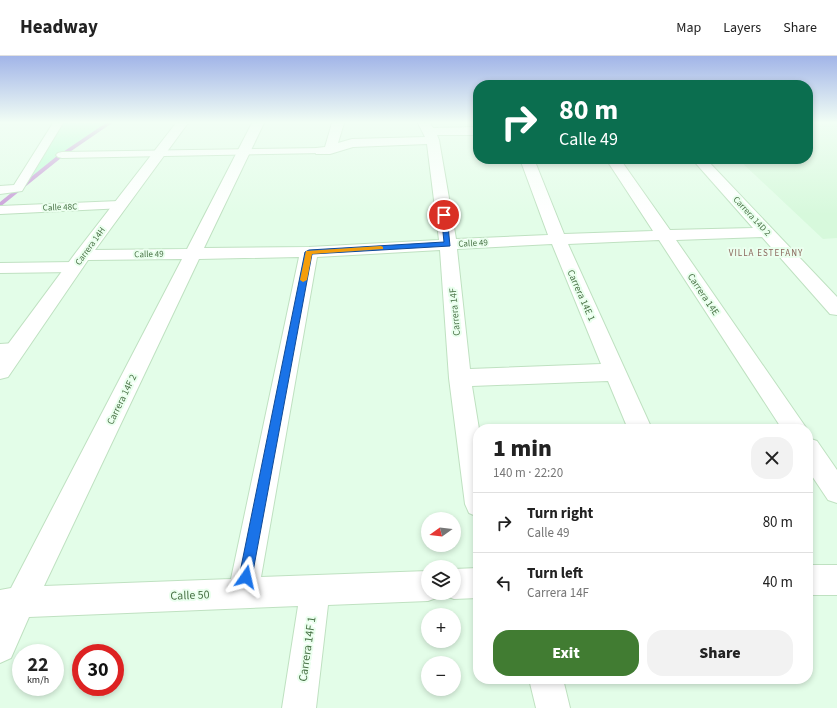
<!DOCTYPE html>
<meta charset="utf-8">
<style>
:root{--surface:#fff;--page:#f2f2f2;--text:#222;--muted:#767676;--line:#e0e0e0;--accent:#417c32}
body{margin:0;font-family:"Source Sans 3",sans-serif;background:var(--page);color:var(--text);height:100vh;display:flex;flex-direction:column;font-size:15px;white-space:nowrap}
*{box-sizing:border-box;margin:0}
p{font-size:13px;color:var(--muted)}
.icon{flex:none;width:22px;height:22px;fill:none;stroke:currentColor;stroke-width:2;stroke-linecap:round;stroke-linejoin:round}
.map{position:relative;flex:1;overflow:hidden}
.sheet{position:absolute;left:473px;top:368px;width:340px;height:260px;display:flex;flex-direction:column;background:var(--surface);border-radius:16px;box-shadow:0 2px 6px #0003}
.sheet>*{flex:none}
.guide{position:absolute;left:473px;top:24px;width:340px;height:84px;border-radius:16px;box-shadow:0 2px 6px #0003;background:#0b6e4f;color:#fff;overflow:hidden}
.needle{width:26px;rotate:255deg}
.fabs{position:absolute;left:421px;top:456px;display:grid;gap:8px}
.fabs a{display:grid;place-items:center;width:40px;height:40px;border-radius:50%;background:var(--surface);box-shadow:0 2px 6px #0003;font-size:20px}
.speed{position:absolute;left:12px;top:588px;display:flex;gap:8px;font-size:20px;font-weight:700;text-align:center}
.speed>*{display:grid;place-content:center;width:52px;height:52px;border-radius:50%;background:var(--surface);box-shadow:0 2px 6px #0003;line-height:1}
.speed small{font-size:10px;font-weight:400}
.speed .limit{border:6px solid #d22;background:#fff;color:#111}
.pin{position:absolute;display:grid;place-items:center;width:34px;height:34px;color:#fff;margin:-17px;border:2px solid #fff;border-radius:50%;box-shadow:0 1px 4px #0007}
.me{position:absolute;width:44px;margin:-22px;rotate:11deg;stroke-linejoin:round;filter:drop-shadow(0 0 3px #0008)}
.turn{display:flex;align-items:center;gap:14px;height:84px;padding:0 20px;font-size:18px}
.turn .icon{width:52px;height:52px;stroke-width:2.5}
.turn b{display:block;font-size:28px;line-height:34px}
.round{display:grid;place-items:center;flex:none;width:42px;height:42px;border-radius:16px;background:var(--page)}
.headline{display:flex;align-items:center;justify-content:space-between;height:68px;padding:0 20px}
h1{font-size:24px;font-weight:800;line-height:30px}
.cta{display:flex;gap:8px;margin-top:auto;padding:8px 20px}
.cta a{flex:1;height:46px;border-radius:16px;background:var(--accent);color:#fff;font-size:16px;font-weight:800;line-height:46px;text-align:center}
.cta a+a{background:var(--page);color:var(--text)}
ul{padding:0;list-style:none}
li{display:flex;align-items:center;gap:12px;height:60px;padding:0 20px;border-top:1px solid var(--line)}
li div{flex:1}
li b{display:block;font-size:15px}
li em{font-style:normal}
header{display:flex;align-items:center;gap:24px;box-sizing:border-box;height:56px;padding:0 20px;background:var(--surface);border-bottom:1px solid var(--line)}
header strong{font-size:19px}
nav{display:flex;gap:22px;margin-inline-start:auto;font-size:14px}
.map>svg:first-child{display:block}
.residential{fill:#d7f9dc}
.sand{fill:#bdfdd4}
.lines{fill:none;stroke-linecap:round;stroke-linejoin:round}
.stream{fill:#c99dd9;fill-rule:evenodd}
.service-casing{stroke:#bfe1c1;stroke-width:2}
.minor-casing{stroke:#bfe1c1;stroke-width:2}
.service{fill:#fff;fill-rule:evenodd}
.minor{fill:#fff;fill-rule:evenodd}
.route{fill:#1a73e8;stroke:#114b97}
.slow{fill:#f59e0b}
.labels{text-anchor:middle;stroke-width:4;stroke-linejoin:round;paint-order:stroke}
.far-street-label{font-size:9px;fill:#4b7548;stroke:#eaffee}
.far-neighbourhood-label{font-size:9px;letter-spacing:1px;fill:#8b675c;stroke:#eaffee}
.street-label{font-size:10px;fill:#4b7548;stroke:#eaffee}
.near-street-label{font-size:12px;fill:#4b7548;stroke:#eaffee}
</style>
<header>
<strong>Headway</strong>
<nav><a>Map</a><a>Layers</a><a>Share</a></nav>
</header>
<div class="map">
<svg width="837" height="652" viewBox="0 0 837 652">
<rect width="100%" height="100%" fill="#e3fde8"/>
<path class="residential" d="M808,67H837V182L823,183L738,103H808Z"/>
<path class="sand" d="M61,67H107L58,101L26,126Z"/>
<g class="lines">
<path class="stream" d="M106,67H112L61,102L0,151V146L57,100Z"/>
<g class="service-casing">
<path id="service" d="M53,67H63L22,135L0,138V130L14,129Z
M321,92L327,95L325,97L62,102L58,101L56,99L58,97L62,96Z
M119,145L124,146L125,149L124,152L0,158V150Z
M75,206L80,208L83,211L80,214L75,216L0,217V207Z
M15,287L21,289L24,294L21,299L0,302V288Z"/>
</g>
<g class="minor-casing">
<path id="minor" d="M176,67H188L95,194L187,193L252,67H264L204,192L309,191L439,184L427,88L353,91L330,98H316L315,95L316,92L325,91L332,67H344L338,87L352,83L425,81L418,67H430L433,72L478,71V79H437L439,84L456,183L548,179L520,103H534L564,178L653,175L606,103H620L670,174L753,172L692,103H706L837,241V259L830,258L762,181L676,184L807,373H782L659,184L568,188L652,373H628L608,325L472,330L479,373H478V461L469,457L465,448L449,322L440,194L317,201L261,521L428,515V537H440L439,541L428,545L328,549L316,652H282L298,550L29,561L11,602L0,607V534L11,532L182,203L88,204L8,321L0,323V299L77,195ZM552,188L601,308L470,313L457,193ZM299,201L231,523L44,530L199,203Z
M808,382L817,385L837,414V447L828,444L808,414Z
M808,509H837V539H808Z
M478,512V542L454,543L443,539V537H454V513Z
M529,623H563L570,652H536Z"/>
</g>
<use href="#service" class="service"/>
<use href="#minor" class="minor"/>
</g>
<linearGradient id="sky" x2="0" y2="1"><stop stop-color="#a2b5e8"/><stop offset="0.42" stop-color="#f2fef5"/><stop offset="1" stop-color="#f2fef5" stop-opacity="0"/></linearGradient>
<rect width="837" height="158" fill="url(#sky)"/>
<path class="route" d="M441,157L447,159L450,190L312,198L252,521L250,526L246,527L241,526L239,521L305,196L309,194L444,186Z"/>
<path class="slow" d="M381,190L383,191V193L312,198L307,224L303,226L300,224L306,195Z"/>
<g class="labels">
<g class="far-street-label">
<text transform="translate(60 151) rotate(-2)" y="3">Calle 48C</text>
<text transform="translate(752 160) rotate(47)" y="3">Carrera 14D 2</text>
<text transform="translate(473 187) rotate(-3)" y="3">Calle 49</text>
<text transform="translate(90 190) rotate(-54)" y="3">Carrera 14H</text>
<text transform="translate(149 198) rotate(-1)" y="3">Calle 49</text>
</g>
<g class="far-neighbourhood-label">
<text x="766" y="200">VILLA ESTEFANY</text>
</g>
<g class="street-label">
<text transform="translate(704 238) rotate(56)" y="4">Carrera 14E</text>
<text transform="translate(582 239) rotate(66)" y="4">Carrera 14E 1</text>
<text transform="translate(454 256) rotate(-95)" y="4">Carrera 14F</text>
<text transform="translate(121 343) rotate(-64)" y="4">Carrera 14F 2</text>
</g>
<g class="near-street-label">
<text transform="translate(190 539) rotate(-2)" y="4">Calle 50</text>
<text transform="translate(307 593) rotate(-82)" y="4">Carrera 14F 1</text>
</g>
</g>
</svg>
<div class="fabs">
<a><svg class="needle" viewBox="-14 -14 28 28"><path d="M0-13l5 13h-10z" fill="#e53935"/><path d="M0 13l5-13h-10z" fill="#767676"/></svg></a>
<a><svg class="icon" aria-label="layers" viewBox="0 0 24 24"><path d="M12 4l9 5-9 5-9-5zM3 14l9 5 9-5"/></svg></a>
<a>+</a>
<a>−</a>
</div>
<div class="speed"><div>22<small>km/h</small></div><div class="limit">30</div></div>
<div class="pin" style="left:444px;top:159px;background:#d93025"><svg class="icon" aria-label="arrive" viewBox="0 0 24 24"><path d="M6 21V4h12l-3 4 3 4H6"/></svg></div>
<svg class="me" style="left:246px;top:521px" viewBox="-20 -20 40 40"><path d="M0-17L14 15 0 8-14 15z" fill="#1a73e8" stroke="#fff" stroke-width="4"/></svg>
<div class="guide">
<div class="turn"><svg class="icon" aria-label="right" viewBox="0 0 24 24"><path d="M7 20v-9h11M14 6l5 5-5 5"/></svg><div><b>80 m</b>Calle 49</div></div>
</div>
<section class="sheet">
<div class="headline"><div><h1>1 min</h1><p>140 m · 22:20</p></div><a class="round"><svg class="icon" aria-label="close" viewBox="0 0 24 24"><path d="M6 6l12 12M18 6L6 18"/></svg></a></div>
<ul>
<li><svg class="icon" aria-label="right" viewBox="0 0 24 24"><path d="M7 20v-9h11M14 6l5 5-5 5"/></svg><div><b>Turn right</b><p>Calle 49</p></div><em>80 m</em></li>
<li><svg class="icon" aria-label="left" viewBox="0 0 24 24"><path d="M17 20v-9H6M10 6l-5 5 5 5"/></svg><div><b>Turn left</b><p>Carrera 14F</p></div><em>40 m</em></li>
</ul>
<div class="cta"><a>Exit</a><a>Share</a></div>
</section>
</div>
